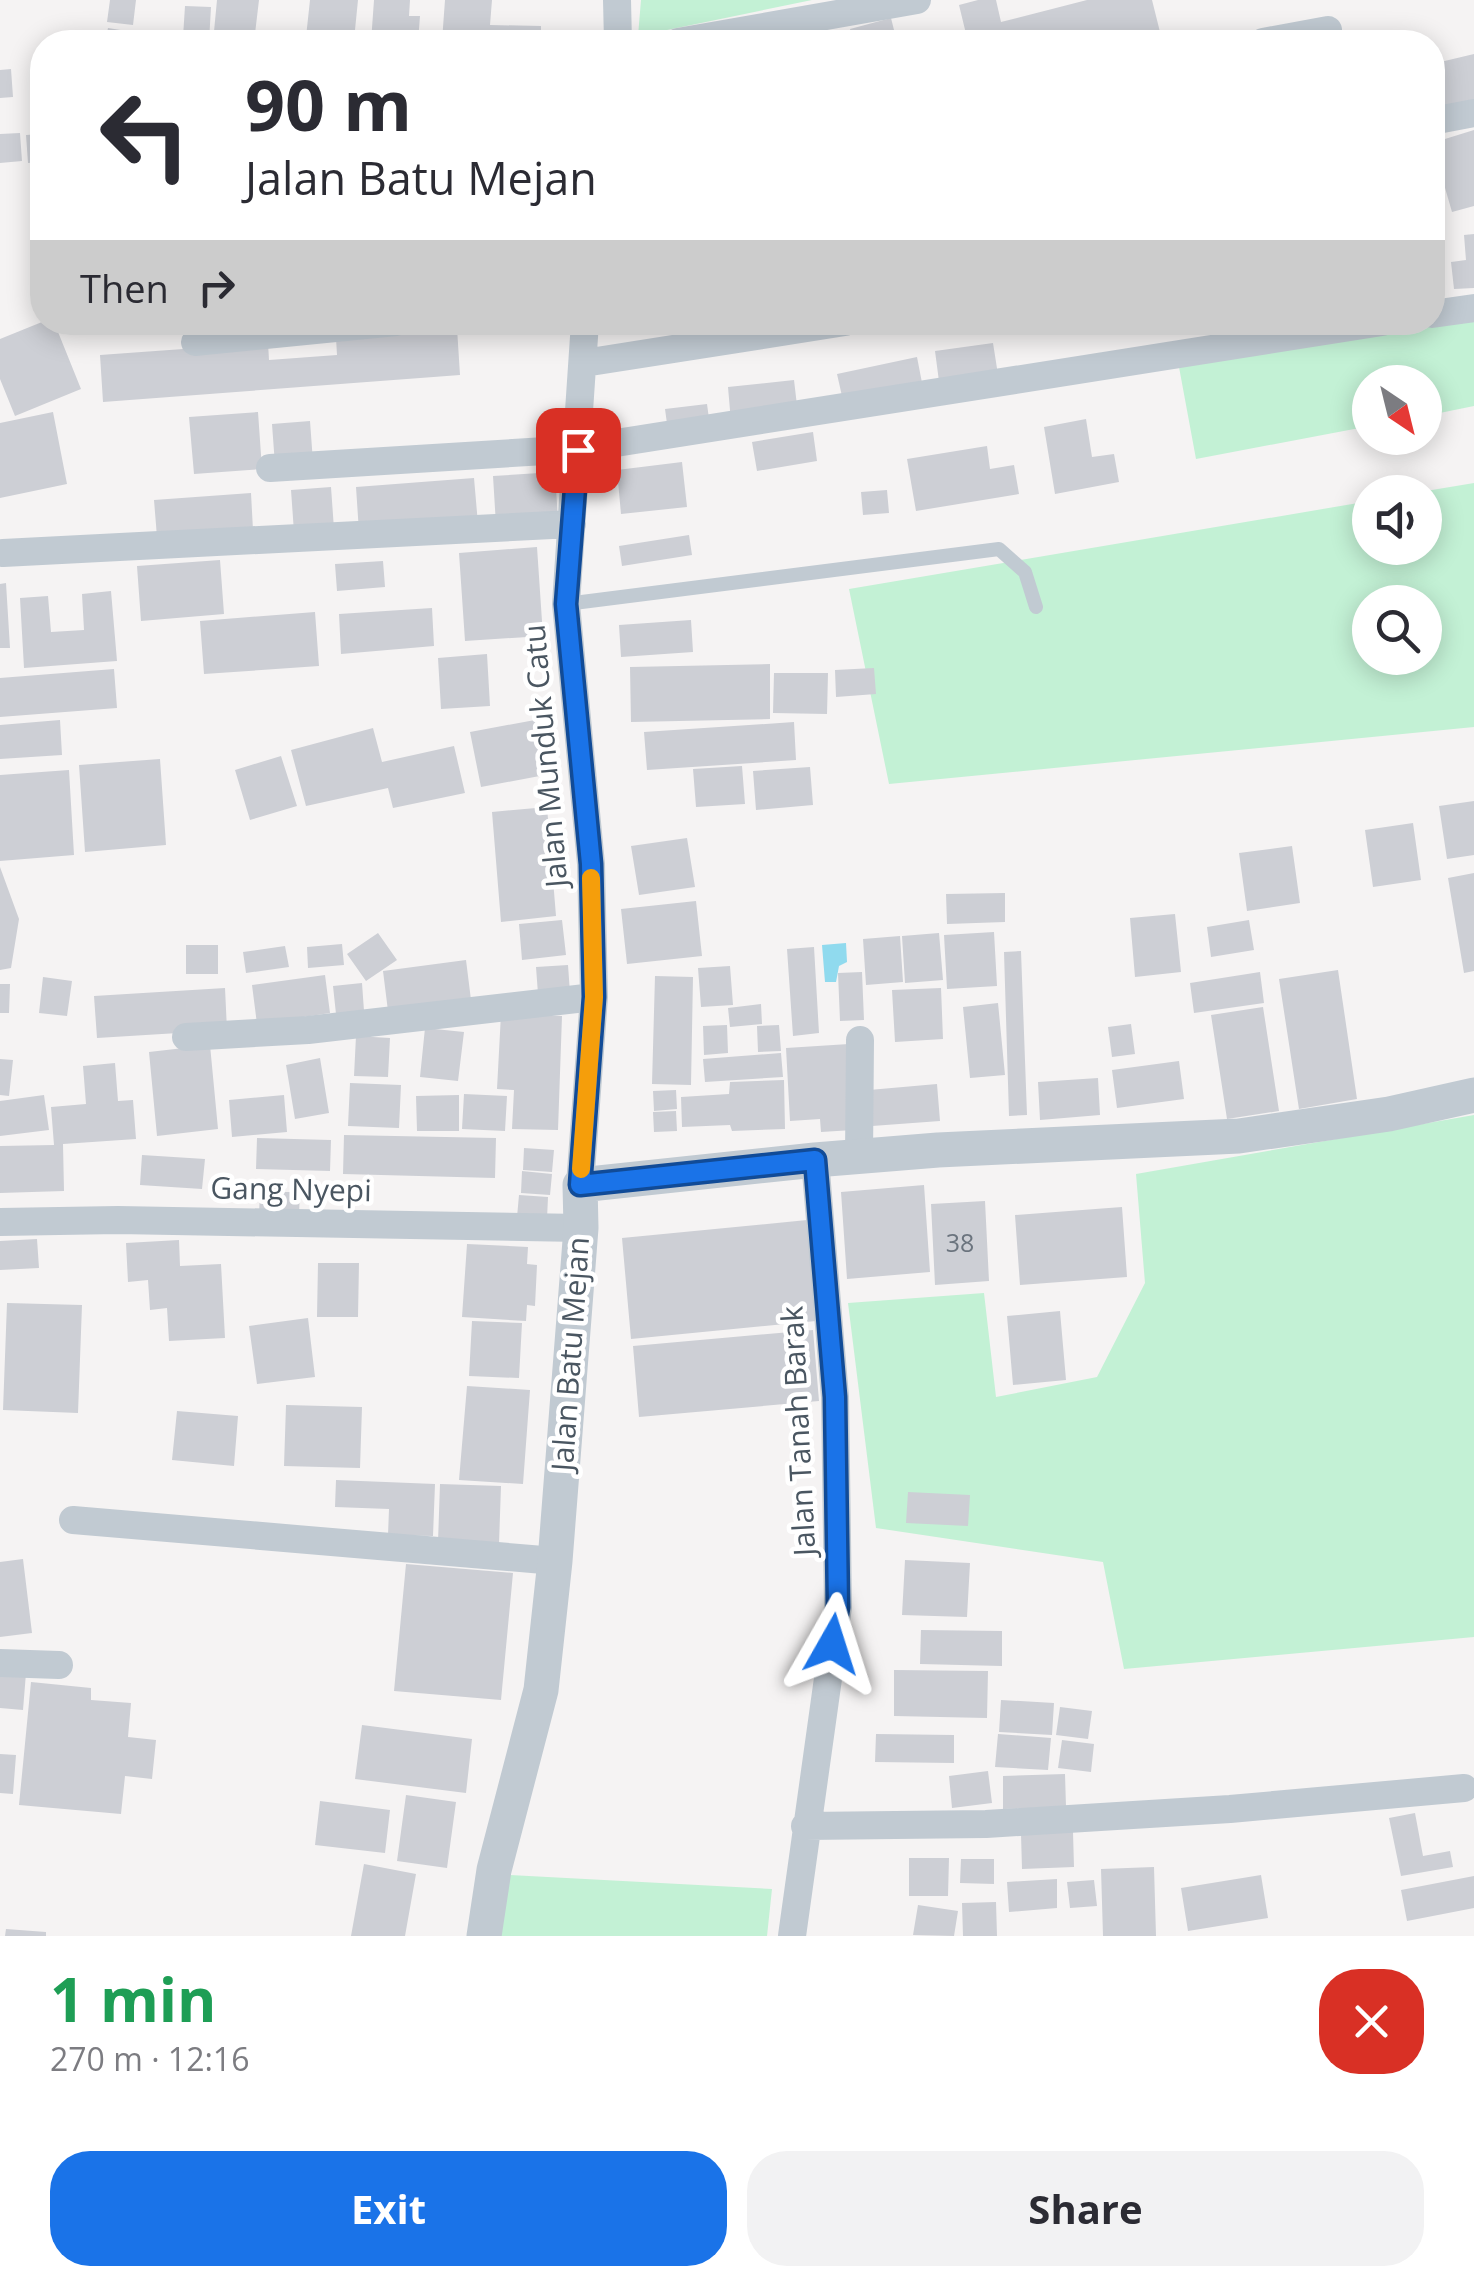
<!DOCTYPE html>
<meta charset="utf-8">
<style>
:root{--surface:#fff;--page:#f2f2f3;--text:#2b2b33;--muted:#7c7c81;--accent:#1a73e8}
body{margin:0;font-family:"Open Sans",sans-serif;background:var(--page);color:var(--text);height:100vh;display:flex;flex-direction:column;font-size:38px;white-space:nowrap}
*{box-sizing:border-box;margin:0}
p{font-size:32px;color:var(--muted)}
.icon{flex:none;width:55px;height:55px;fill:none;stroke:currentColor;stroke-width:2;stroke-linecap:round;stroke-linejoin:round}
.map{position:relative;height:1936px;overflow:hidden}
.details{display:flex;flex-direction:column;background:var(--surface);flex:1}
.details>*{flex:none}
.banner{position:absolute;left:30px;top:30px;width:1415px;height:305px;border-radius:40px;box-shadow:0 5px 25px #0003;background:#fff;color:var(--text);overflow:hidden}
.needle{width:65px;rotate:145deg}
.tools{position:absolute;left:1352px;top:365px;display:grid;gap:20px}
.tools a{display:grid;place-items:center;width:90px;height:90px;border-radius:50%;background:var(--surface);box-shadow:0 5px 25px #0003;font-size:50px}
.pin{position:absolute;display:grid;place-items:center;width:85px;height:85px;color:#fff;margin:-42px;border-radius:20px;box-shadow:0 5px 15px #0006}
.me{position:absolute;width:110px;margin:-55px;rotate:6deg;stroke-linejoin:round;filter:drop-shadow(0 0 8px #0008)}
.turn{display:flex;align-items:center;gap:35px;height:210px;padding:0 50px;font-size:45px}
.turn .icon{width:130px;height:130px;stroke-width:2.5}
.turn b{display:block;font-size:70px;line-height:85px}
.then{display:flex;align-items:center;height:95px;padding:0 50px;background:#0003;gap:20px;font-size:38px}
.round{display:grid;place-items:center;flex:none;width:105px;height:105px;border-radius:40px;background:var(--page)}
.overview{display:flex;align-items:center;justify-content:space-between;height:170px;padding:0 50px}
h1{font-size:60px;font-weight:700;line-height:75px;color:#1e9e55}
.button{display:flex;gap:20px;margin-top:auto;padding:20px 50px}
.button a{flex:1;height:115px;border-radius:40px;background:var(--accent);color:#fff;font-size:40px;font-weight:700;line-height:115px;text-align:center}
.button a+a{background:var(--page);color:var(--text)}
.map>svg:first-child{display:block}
.green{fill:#c3f1d5;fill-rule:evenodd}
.water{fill:#90daee}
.building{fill:#cdcfd5}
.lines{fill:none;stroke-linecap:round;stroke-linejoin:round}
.service{stroke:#c1cad2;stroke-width:14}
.minor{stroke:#c1cad2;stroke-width:28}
.tertiary{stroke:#c1cad2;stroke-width:35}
.route-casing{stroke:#114b97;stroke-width:25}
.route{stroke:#1a73e8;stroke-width:18}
.slow{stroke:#f59e0b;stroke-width:18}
.labels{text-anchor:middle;stroke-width:9;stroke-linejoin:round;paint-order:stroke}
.number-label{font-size:25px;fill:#6b747e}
.street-label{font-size:30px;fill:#4a5661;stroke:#fff}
</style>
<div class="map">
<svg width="1474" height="1936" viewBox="0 0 1474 1936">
<rect width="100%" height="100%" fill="#f5f3f3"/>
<path class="green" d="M641,0H812L638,36Z
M1474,308V406L1425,416V382H1370V426L1196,459L1179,367L1401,323L1432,322Z
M1474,483V727L889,784L849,589L1370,501V548H1425V492H1420ZM1370,602H1425V658H1370Z
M1474,1115V1637L1124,1669L1103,1562L876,1528L848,1303L984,1293L996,1397L1097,1377L1145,1283L1136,1174Z
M510,1875L772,1889L767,1936H497Z"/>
<path class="water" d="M846,943L847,962L839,966L836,982H825L822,945Z"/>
<path class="building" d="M110,0H136L133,25L107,22Z
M217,0H259L254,42H213Z
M310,0H358L354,40L306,37Z
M374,0H410L409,16H420L418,42H371Z
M445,0H492L490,25L541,26V42L442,41Z
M978,0H996L1001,22L1087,0H1152L1161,36L1134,42H968L959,5Z
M185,6L211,7L209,42H147V36L183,37Z
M891,18L897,42H854L850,29Z
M108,28L133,32L131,42H105Z
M267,30L302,31L301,42H267Z
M1474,54V103L1432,113V64Z
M11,69L13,97L0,98V70Z
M1474,130V206L1452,212L1432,143Z
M20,133L22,161L0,163V134Z
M42,134V162L28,163L26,135Z
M1474,234V288L1454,289L1451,262L1466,260L1464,235Z
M42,322H54L81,389L15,416L0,379V339Z
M622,322H666V325L623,331Z
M1231,322H1283V324L1234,335Z
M457,328L460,375L103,402L100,355L268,343L269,360L337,355L336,338Z
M993,343L999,381L940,389L935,351Z
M917,357L923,388L844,405L837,374Z
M794,380L798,414L731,422L728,387Z
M707,404L710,426L668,431L665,409Z
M53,412L67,484L0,498V423Z
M258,412L262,469L194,474L189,417Z
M1086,419L1092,457L1114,454L1119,482L1055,494L1044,427Z
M310,421L313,462L275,465L272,424Z
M813,432L817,461L757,471L752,442Z
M987,446L990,469L1014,465L1019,494L916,511L907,459Z
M682,462L687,507L621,514L617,470Z
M555,472L558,520L496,525L493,476Z
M474,478L478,524L359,532L356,487Z
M331,487L334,529L294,532L291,490Z
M887,490L889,513L863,515L861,492Z
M251,493L253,530L157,537L154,500Z
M689,535L692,555L622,566L619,546Z
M537,547L543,636L465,641L459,553Z
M220,560L224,614L141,621L137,566Z
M383,561L385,587L337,591L335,564Z
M6,583L10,648H0V584Z
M111,591L117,661L24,668L20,598L48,596L51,632L84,630L82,594Z
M432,608L434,646L341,654L339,614Z
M315,612L319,666L204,674L200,621Z
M691,620L693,652L621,657L619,625Z
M487,654L490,706L441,709L438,658Z
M770,664V719L631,722L630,667Z
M874,668L876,694L836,697L835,670Z
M114,669L117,708L0,717V678Z
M774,673H828L827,714L773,713Z
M60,720L62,755L0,759V725Z
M535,720L545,775L481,787L470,732Z
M794,722L796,760L647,770L644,732Z
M373,728L382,762L454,746L465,793L393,808L388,788L306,806L291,750Z
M281,756L297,806L250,820L235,770Z
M160,759L166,845L85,852L79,765Z
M742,766L745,804L696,807L693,769Z
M810,767L813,805L756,810L753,771Z
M69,770L74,855L0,861V775Z
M1474,801V855L1447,859L1439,806Z
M547,807L556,916L501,922L492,812Z
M1413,823L1421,880L1373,887L1365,830Z
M687,838L695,887L639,895L631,846Z
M1292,846L1300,903L1247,911L1239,853Z
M0,867L19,919L11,968L0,970Z
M1474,873V971L1464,973L1448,878Z
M1005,893V922L947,924L946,894Z
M696,901L702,956L627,964L621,909Z
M1175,914L1181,972L1135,977L1130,918Z
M562,920L566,955L522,960L519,924Z
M1249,920L1254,950L1211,957L1207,927Z
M994,932L997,986L947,989L944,935Z
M378,933L397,960L366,981L347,954Z
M939,933L943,980L905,983L902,936Z
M900,936L903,982L866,985L863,939Z
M342,944L344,965L308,968L307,947Z
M186,945H218V974H186Z
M285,946L289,967L246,973L243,952Z
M814,947L819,1033L793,1036L787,949Z
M1021,951L1027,1115L1009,1116L1004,952Z
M466,960L471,1000L388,1011L383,971Z
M568,965L570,993L538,994L536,967Z
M730,966L733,1005L701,1007L698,968Z
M1338,970L1357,1099L1299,1109L1279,979Z
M862,972L864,1020L840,1021L838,973Z
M1260,972L1264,1003L1194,1013L1190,983Z
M325,975L330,1013L257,1024L252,985Z
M655,976L693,977L691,1085L652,1084Z
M43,977L72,981L67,1016L39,1013Z
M362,983L364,1011L336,1014L333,986Z
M0,984H10L9,1013H0Z
M225,988L227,1030L97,1038L94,996Z
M941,988L943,1039L895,1042L892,990Z
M998,1003L1005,1075L970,1078L963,1007Z
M761,1004L762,1024L730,1027L728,1008Z
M1263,1007L1279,1111L1227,1119L1211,1015Z
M501,1014L562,1016L558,1130L512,1129L514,1090L497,1089Z
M1131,1024L1135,1054L1112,1057L1108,1027Z
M727,1025L728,1053L704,1055L703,1026Z
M779,1025L781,1051L758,1052L757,1026Z
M425,1028L464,1032L458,1081L420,1077Z
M356,1036L390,1038L388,1077L354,1076Z
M849,1044L853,1130L821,1132L820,1119L790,1121L786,1048Z
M210,1045L218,1129L157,1136L149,1052Z
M781,1053L783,1077L705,1082L703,1059Z
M320,1058L329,1113L295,1119L286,1065Z
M0,1059L13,1060L9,1096L0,1095Z
M1179,1061L1184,1099L1117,1108L1112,1070Z
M115,1063L118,1101L133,1100L136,1139L63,1144L64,1191L0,1193V1146L54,1145L51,1107L86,1104L83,1066Z
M1098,1078L1100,1115L1040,1120L1038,1082Z
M784,1080L785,1129L732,1131L730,1125L682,1127L681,1097L729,1094L730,1082Z
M350,1083L401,1085L399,1128L348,1126Z
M937,1084L940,1121L872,1126L869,1090Z
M676,1090L677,1109L654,1111L653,1091Z
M464,1094L507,1096L505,1131L462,1129Z
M44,1095L49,1130L0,1136V1101Z
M284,1095L287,1132L232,1137L229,1100Z
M459,1095V1131H417L416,1096Z
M676,1111L677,1131L654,1132L653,1112Z
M344,1135L496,1138L495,1178L343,1174Z
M257,1138L331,1140L330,1171L256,1169Z
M524,1148L554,1150L552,1172L523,1170Z
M142,1155L205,1159L202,1189L140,1185Z
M522,1171L552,1174L550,1195L521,1193Z
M924,1185L930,1272L847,1279L841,1192Z
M260,1192H300L299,1214H259Z
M519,1195L548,1197L547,1219L517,1217Z
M985,1201L989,1281L935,1285L931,1204Z
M1122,1207L1127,1277L1020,1285L1015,1215Z
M807,1220L816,1321L631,1339L622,1238Z
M37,1239L39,1268L0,1270V1241Z
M179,1240L180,1266L221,1264L225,1338L169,1341L167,1308L150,1310L148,1280L128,1282L126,1243Z
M467,1244L528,1247L527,1264L537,1265L535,1306L527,1305L526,1321L462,1317Z
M318,1263H359L358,1317H317Z
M7,1303L82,1305L78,1413L3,1410Z
M1060,1311L1066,1380L1013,1385L1007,1316Z
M308,1318L315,1377L257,1384L249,1326Z
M472,1321L522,1323L519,1378L469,1376Z
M813,1330L819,1401L639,1417L633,1346Z
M467,1386L530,1390L523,1484L459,1480Z
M286,1405L362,1407L360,1468L284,1466Z
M177,1411L238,1416L234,1466L172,1460Z
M336,1480L435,1484L433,1536L388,1535L389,1509L335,1507Z
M440,1484L501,1486L499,1544L438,1542Z
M908,1492L970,1495L968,1526L906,1523Z
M23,1559L32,1633L0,1637V1562Z
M905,1560L970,1563L967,1617L902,1615Z
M406,1564L513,1573L501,1700L394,1691Z
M921,1630L1002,1631V1666L920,1664Z
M0,1670L26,1673L23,1710L0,1708Z
M894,1670L988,1671L987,1718L894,1716Z
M31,1682L91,1688V1700L131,1703L128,1737L156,1740L152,1779L125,1776L121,1814L19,1805Z
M1001,1700L1054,1703L1052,1735L999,1732Z
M1060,1707L1092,1711L1088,1739L1056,1735Z
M362,1725L472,1739L466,1793L355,1779Z
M876,1734L954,1735V1763L875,1762Z
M998,1734L1051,1738L1048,1770L995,1767Z
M1062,1740L1094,1744L1091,1772L1058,1768Z
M0,1754L16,1755L13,1794L0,1793Z
M988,1771L992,1803L952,1808L949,1776Z
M1065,1774L1066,1807L1003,1809V1776Z
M406,1795L456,1802L447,1868L397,1861Z
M320,1801L390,1810L385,1853L315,1845Z
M1415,1813L1423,1856L1450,1851L1453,1867L1401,1876L1389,1818Z
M1073,1832L1074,1867L1022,1869L1021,1834Z
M909,1858H949L948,1896H909Z
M961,1859H994V1884L960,1883Z
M364,1864L416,1874L405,1936H351Z
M1154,1867L1156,1936H1103L1101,1869Z
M1261,1875L1268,1918L1188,1931L1181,1888Z
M1474,1876V1908L1407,1921L1401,1890Z
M1057,1879V1908L1009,1912L1007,1882Z
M1094,1880L1097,1906L1070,1908L1067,1882Z
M996,1902L997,1936H963L962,1903Z
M918,1905L958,1911L954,1936L913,1935Z
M6,1929L46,1932V1936H5Z"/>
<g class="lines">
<path class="service" d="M566,604L999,549L1025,572L1036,607"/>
<path class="minor" d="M617,0L618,42
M678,42L917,0
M1263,42L1328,30
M1432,121L1474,113
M1432,314L1474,308
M195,342L396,322
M584,363L845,322
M270,468L578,449L1382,322
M3,553L572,524
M186,1037L308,1030L594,997
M859,1157L860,1040
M580,1185L594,997L591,864L566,604L585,322
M0,1222L118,1220L581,1228
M73,1520L555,1561
M0,1663L59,1665
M805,1826L986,1824L1230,1809L1464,1788
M792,1936L838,1607L835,1397L815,1160"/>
<path class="tertiary" d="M484,1936L494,1870L541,1690L555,1561L581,1228L580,1185L815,1160L938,1150L1239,1136L1389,1114L1474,1095"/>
</g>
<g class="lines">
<g class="route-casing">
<path id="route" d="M578,450L566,604L591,864L594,997L580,1185L815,1160L835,1397L838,1607L832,1644"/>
</g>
<use href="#route" class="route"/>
<path class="slow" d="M581,1169L594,997L591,878"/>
</g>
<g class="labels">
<g class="number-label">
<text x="960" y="1252">38</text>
</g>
<g class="street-label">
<text transform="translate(546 756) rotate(-95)" y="10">Jalan Munduk Catu</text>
<text transform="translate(291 1190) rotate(1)" y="10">Gang Nyepi</text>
<text transform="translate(571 1354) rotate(-86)" y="10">Jalan Batu Mejan</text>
<text transform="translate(799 1431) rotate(-93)" y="10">Jalan Tanah Barak</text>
</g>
</g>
</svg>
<div class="tools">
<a><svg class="needle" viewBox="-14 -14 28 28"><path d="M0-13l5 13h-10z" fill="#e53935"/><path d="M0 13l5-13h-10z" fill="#7c7c81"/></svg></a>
<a><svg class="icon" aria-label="sound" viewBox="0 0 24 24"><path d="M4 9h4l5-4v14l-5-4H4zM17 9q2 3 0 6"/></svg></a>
<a><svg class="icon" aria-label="search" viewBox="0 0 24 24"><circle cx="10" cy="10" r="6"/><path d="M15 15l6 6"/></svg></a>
</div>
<div class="pin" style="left:578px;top:450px;background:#d93025"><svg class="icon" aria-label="arrive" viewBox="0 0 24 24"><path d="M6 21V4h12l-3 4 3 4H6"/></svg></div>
<svg class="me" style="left:832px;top:1644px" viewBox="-20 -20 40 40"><path d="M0-17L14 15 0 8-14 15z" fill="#1a73e8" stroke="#fff" stroke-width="4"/></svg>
<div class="banner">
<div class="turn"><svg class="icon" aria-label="left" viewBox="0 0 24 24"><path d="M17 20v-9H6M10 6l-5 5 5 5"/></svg><div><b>90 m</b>Jalan Batu Mejan</div></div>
<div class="then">Then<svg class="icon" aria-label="right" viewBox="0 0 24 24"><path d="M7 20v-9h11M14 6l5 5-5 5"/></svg></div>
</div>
</div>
<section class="details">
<div class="overview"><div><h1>1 min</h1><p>270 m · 12:16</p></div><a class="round" style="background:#d93025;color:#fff"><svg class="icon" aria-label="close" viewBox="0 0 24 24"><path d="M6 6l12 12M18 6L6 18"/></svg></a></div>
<div class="button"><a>Exit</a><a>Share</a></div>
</section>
